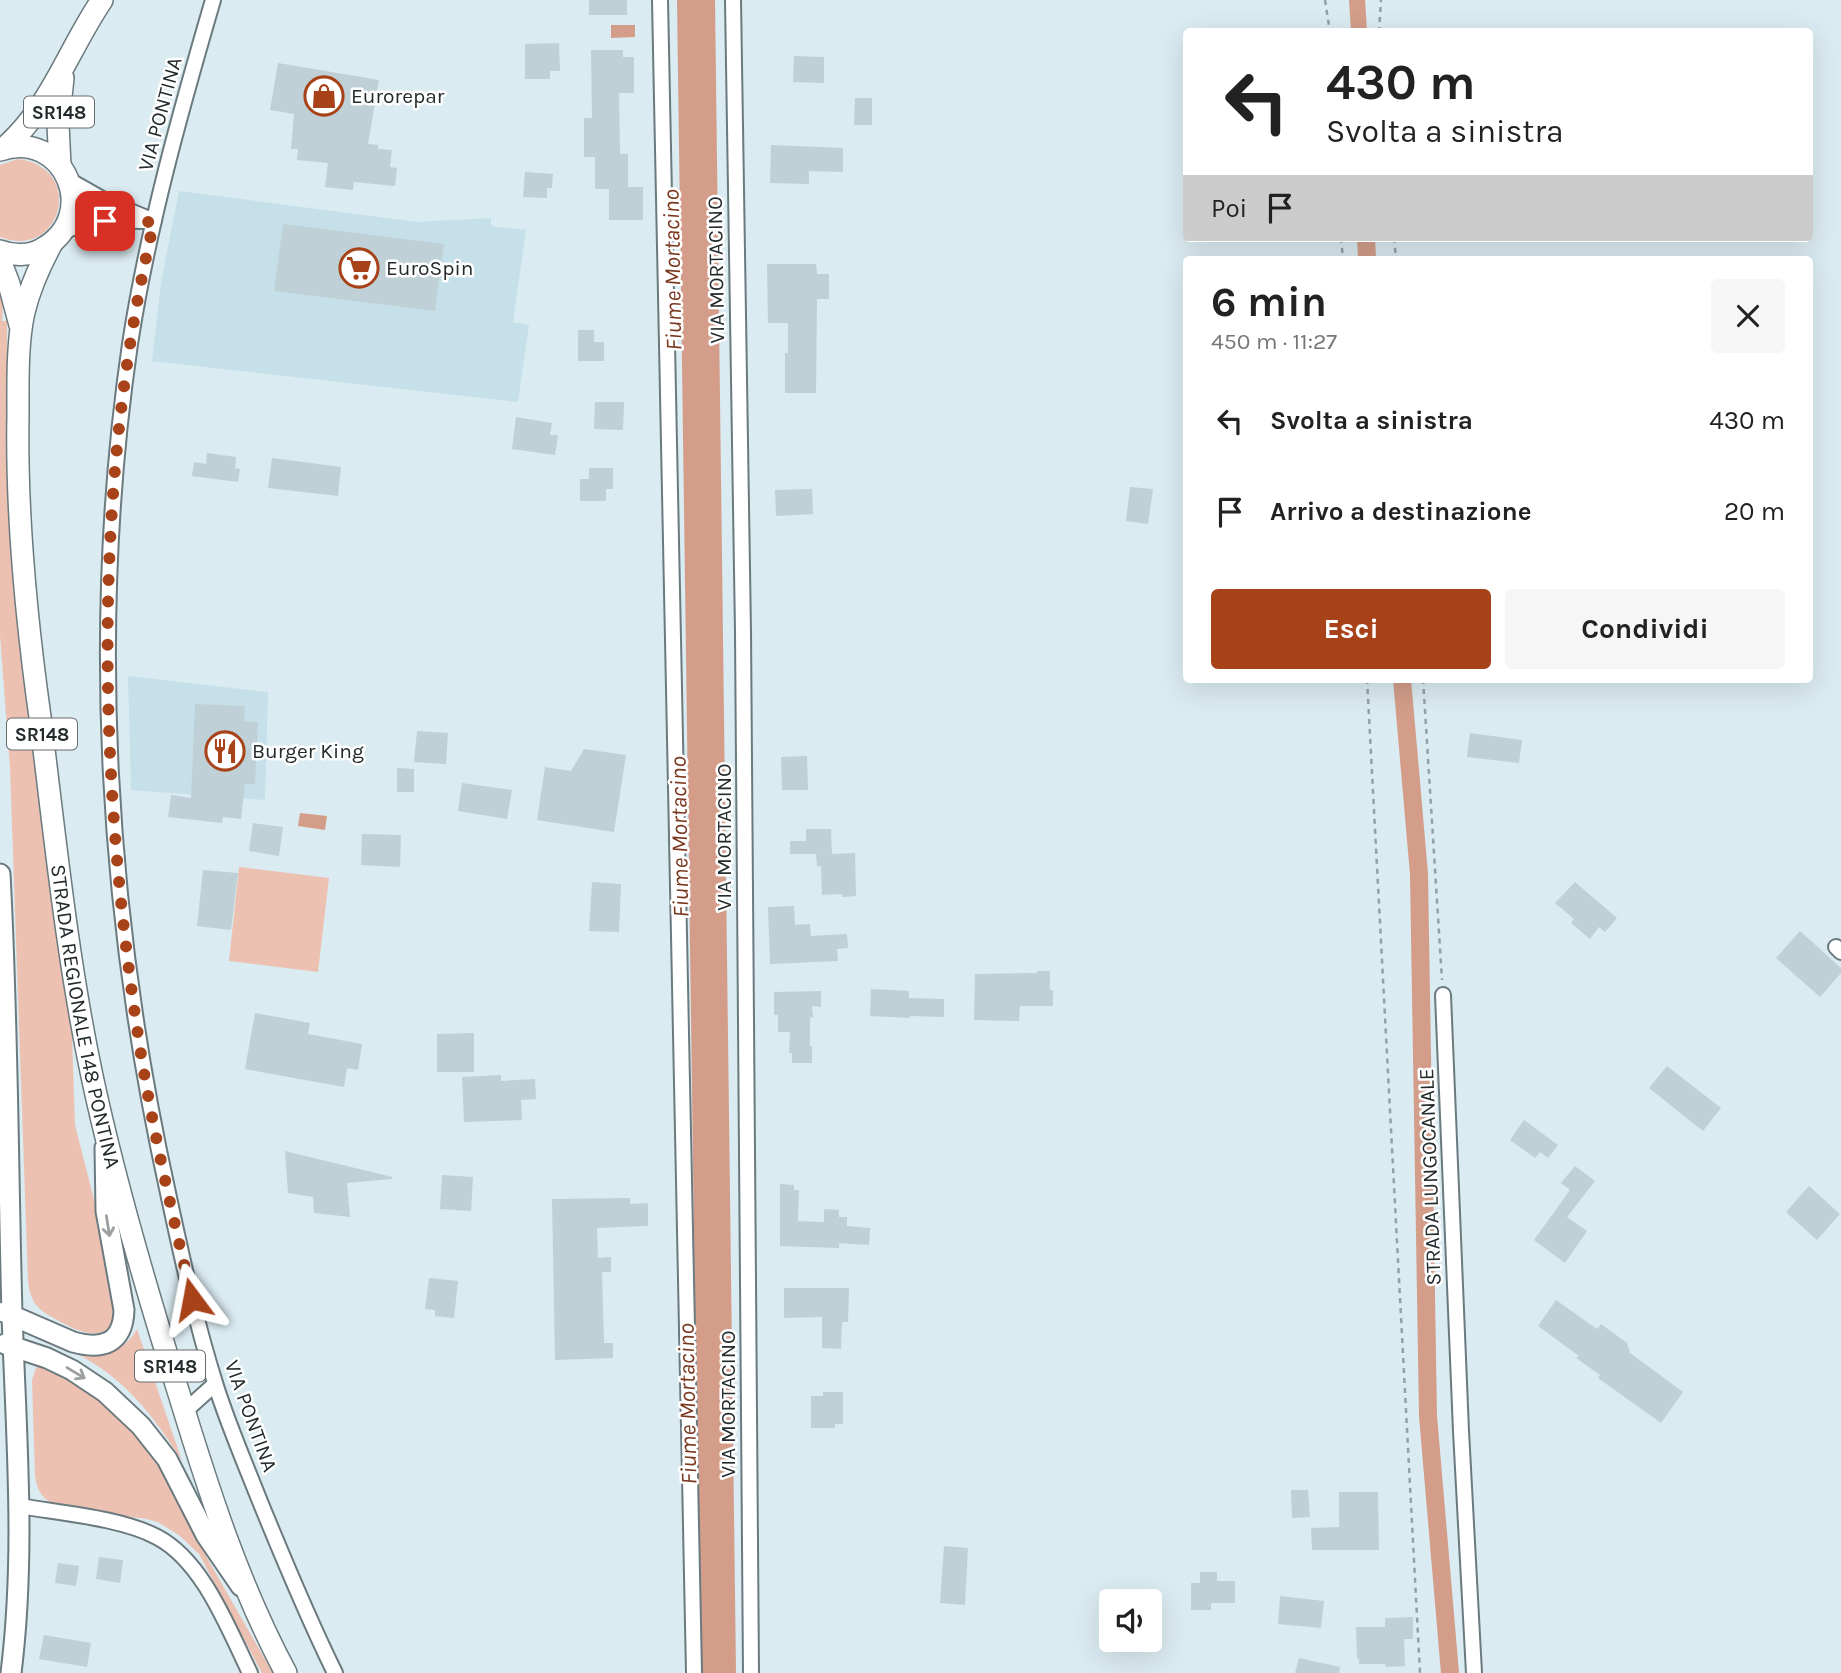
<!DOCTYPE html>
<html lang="it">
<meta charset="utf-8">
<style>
:root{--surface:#fff;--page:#f6f6f6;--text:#222;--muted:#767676;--accent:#a84219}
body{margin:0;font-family:Karla,sans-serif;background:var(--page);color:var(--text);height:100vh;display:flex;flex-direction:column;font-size:26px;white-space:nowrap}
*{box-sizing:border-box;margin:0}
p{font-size:23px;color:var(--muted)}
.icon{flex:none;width:38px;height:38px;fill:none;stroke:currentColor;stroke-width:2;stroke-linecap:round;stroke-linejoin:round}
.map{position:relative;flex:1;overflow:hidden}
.side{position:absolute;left:1183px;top:256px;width:630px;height:427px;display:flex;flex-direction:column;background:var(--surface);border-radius:7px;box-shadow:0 7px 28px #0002}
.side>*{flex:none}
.hud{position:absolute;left:1183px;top:28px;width:630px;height:214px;border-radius:7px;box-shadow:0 7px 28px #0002;background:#fff;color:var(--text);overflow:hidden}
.tools{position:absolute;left:1099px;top:1589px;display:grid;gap:14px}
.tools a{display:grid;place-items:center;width:63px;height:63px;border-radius:7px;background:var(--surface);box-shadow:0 7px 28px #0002;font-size:35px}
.pin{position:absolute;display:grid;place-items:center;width:60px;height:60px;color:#fff;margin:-30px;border-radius:14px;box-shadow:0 4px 10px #0006}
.me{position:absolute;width:77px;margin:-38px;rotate:347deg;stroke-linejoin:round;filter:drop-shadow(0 0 5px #0008)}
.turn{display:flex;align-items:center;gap:24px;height:147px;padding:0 28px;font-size:32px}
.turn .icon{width:91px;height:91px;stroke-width:2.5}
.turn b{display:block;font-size:49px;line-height:60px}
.then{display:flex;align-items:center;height:66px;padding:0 28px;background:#0003;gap:14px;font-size:26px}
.round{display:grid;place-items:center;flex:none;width:74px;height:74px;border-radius:7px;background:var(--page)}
.summary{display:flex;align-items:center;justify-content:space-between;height:119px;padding:0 28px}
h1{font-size:42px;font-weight:700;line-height:52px}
.primary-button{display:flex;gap:14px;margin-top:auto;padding:14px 28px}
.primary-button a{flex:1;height:80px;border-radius:7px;background:var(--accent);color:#fff;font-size:28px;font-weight:700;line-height:80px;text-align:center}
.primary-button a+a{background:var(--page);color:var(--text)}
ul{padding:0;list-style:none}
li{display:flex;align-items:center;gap:21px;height:91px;padding:0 28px}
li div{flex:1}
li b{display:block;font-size:26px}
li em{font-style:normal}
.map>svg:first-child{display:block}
.built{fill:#c6e0e9}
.green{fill:#edc1b2}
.water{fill:#d39d8a}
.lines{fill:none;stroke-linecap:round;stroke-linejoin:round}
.canal{stroke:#d39d8a;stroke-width:18}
.building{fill:#bfd0d6}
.street-casing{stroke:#6a7a7f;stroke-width:18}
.secondary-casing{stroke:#6a7a7f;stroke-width:23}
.primary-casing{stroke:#6a7a7f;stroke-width:24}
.path{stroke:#93a0a4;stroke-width:2.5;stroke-dasharray:5 5;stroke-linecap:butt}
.street{stroke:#fff;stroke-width:14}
.secondary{stroke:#fff;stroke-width:19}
.primary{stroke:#fff;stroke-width:21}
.oneway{stroke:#9ca0a0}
.route{stroke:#a84219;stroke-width:12;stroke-dasharray:0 21.6}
.labels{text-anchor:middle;stroke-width:5;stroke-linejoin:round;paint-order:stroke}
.shield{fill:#fff;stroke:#666b6c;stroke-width:2}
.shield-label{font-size:19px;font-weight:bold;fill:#242b2d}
.poi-label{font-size:21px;fill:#242b2d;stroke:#fff;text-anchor:start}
.street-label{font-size:21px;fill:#242b2d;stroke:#fff}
.water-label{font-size:23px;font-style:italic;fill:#7a381f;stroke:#fff}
</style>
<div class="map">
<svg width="1841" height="1673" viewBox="0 0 1841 1673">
<rect width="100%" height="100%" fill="#daebf1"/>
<path class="built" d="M179,191L417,222L491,218V226L526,230L513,322L529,325L518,402L152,361L161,283Z
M128,676L268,692L265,800L131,790Z"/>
<path class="green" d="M18,159C87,168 61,261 0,237V165Z
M0,289L3,305L2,321H7V487L11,561L71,1005L75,1125L121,1305L110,1329C90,1339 75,1329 57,1320C51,1316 43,1313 38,1307C31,1300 29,1290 28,1281L10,768L0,635Z
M239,867L329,878L318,972L229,961Z
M137,1329L182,1461C161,1428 140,1398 109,1374C92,1361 72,1351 54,1340C85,1348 117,1365 137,1329Z
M40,1364L105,1396L182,1493L207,1558L273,1673H262L199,1554L180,1536L158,1522L146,1519C124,1515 63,1511 47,1500C39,1494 36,1485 35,1475L32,1380L36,1368Z"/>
<path class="water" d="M677,0H715L736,1673H700Z
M1349,0H1365L1367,31H1351Z
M611,25H635V37L611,38Z
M300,813L327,816L325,830L298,826Z"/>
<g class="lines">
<path class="canal" d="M1366,238L1367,259
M1402,679L1419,874L1428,1416L1450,1673"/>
</g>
<path class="building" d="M589,0H627V15H589Z
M559,43L560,71H550V79H525V44Z
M591,50H623V57H634V93H619L620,154H628V187H643V220H609V189H595V157H584V118H592Z
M794,56L824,57V83L793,82Z
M278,63L379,80L368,144L378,145V149L392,150L390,167L397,168L395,186L354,182L353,190L325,187L328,163L297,160L298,149H291L294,114L270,110Z
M855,98H872V125H854Z
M771,145L843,148V172L809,171V184L770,183Z
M525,172L553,174L552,188H547V198L523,197Z
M283,224L444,244L435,311L274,291Z
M767,264H816L817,274H829V299H817L816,393H785V353H788V323H768Z
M578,330H594V342H604V361H578Z
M595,402H624L623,430L594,429Z
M516,417L552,423L550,435H558L555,455L512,449Z
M207,453L236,457L235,468L240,469L238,482L192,476L194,462L206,464Z
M272,458L341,467L338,496L268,488Z
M589,468H613V489H606V501H580V479H589Z
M1130,487L1153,489L1148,524L1126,521Z
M812,489L813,514L776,516L775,490Z
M195,704L245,706L244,721L258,722L255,784H245L241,819L223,817L222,823L168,817L171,795L191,798Z
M417,731L448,733L446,764L414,762Z
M1470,733L1522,740L1519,763L1467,757Z
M584,749L626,755L614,832L537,820L545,767L571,771Z
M807,756L808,790H782L781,757Z
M397,768L414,769V792H397Z
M462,783L512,790L507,819L458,811Z
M253,823L283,827L279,856L249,851Z
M806,829H831L832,854L855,853L856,896L842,897V894L822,895L821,866H817L816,854H790V841H806Z
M362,834L401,835L400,867L361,865Z
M203,870L238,873L231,930L197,926Z
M592,882L621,884L619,932L589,931Z
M1575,882L1617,918L1605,932L1599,927L1590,939L1571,923L1574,919L1555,903Z
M794,906L795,925L810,924L811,936L847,934L848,948L837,949L838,961L770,964L768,907Z
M1800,931L1841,968V973L1820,997L1776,958Z
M1037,971H1050V990H1053V1006H1020L1019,1021L974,1020L975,974L1037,973Z
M871,989L909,991V998L944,999V1017L910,1016V1018L870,1016Z
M821,991V1007L812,1006L813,1018L810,1017V1046H812V1063H792V1053H789L790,1032H778V1015H774V992Z
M255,1013L310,1023L308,1034L362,1044L358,1070L347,1068L344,1087L245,1069Z
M474,1033V1072H437V1034Z
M1667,1066L1721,1108L1703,1131L1649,1088Z
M501,1075V1081L535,1079L536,1099L521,1100L522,1120L464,1122L462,1077Z
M1524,1120L1558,1145L1548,1158L1540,1152L1535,1158L1510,1140Z
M285,1151L392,1177V1179L347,1183L350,1217L314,1213L313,1197L288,1193Z
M1575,1166L1595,1181L1567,1217L1587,1231L1565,1263L1534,1240L1570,1190L1561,1183Z
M442,1175L473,1177L471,1211L440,1209Z
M780,1184L794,1185V1190H799L798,1221L824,1222V1209L839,1210V1217H847V1226L870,1228L869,1245L839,1243V1248L780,1246Z
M1809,1186L1840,1214L1817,1240L1786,1212Z
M630,1198V1204L648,1203V1226L597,1228L598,1258L611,1257V1272H602L604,1343H613V1358L555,1360L552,1199Z
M429,1278L458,1281L454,1318L435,1316V1310L425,1309Z
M784,1288H849L848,1322H842L841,1349L822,1348V1317L784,1318Z
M1556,1300L1597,1329L1601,1324L1627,1343L1630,1353L1683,1392L1661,1423L1598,1378L1600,1375L1576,1358L1579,1356L1538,1326Z
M823,1392H843V1424H835V1428H811V1396H823Z
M1291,1490H1308L1310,1517L1292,1518Z
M1339,1492H1378L1379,1550H1312L1311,1528L1339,1527Z
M944,1546L968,1548L965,1605L940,1603Z
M99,1557L123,1560L120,1583L96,1579Z
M58,1563L79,1566L76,1586L55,1583Z
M1200,1572H1217V1581H1235V1603H1211V1610H1191V1583H1200Z
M1280,1596L1324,1601L1321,1628L1278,1624Z
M1413,1617V1639H1404L1405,1666L1386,1667L1385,1664H1359V1659H1357L1356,1627H1385V1618Z
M44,1635L91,1643L87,1667L39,1659Z
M1299,1658L1340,1667L1339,1673H1295Z"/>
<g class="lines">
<g class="street-casing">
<path id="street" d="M213,0C180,113 148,227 130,344C89,626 107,916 168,1193C182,1258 196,1323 216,1386C228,1424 244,1461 259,1499C283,1558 307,1616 335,1673
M660,0L694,1673
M733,0L743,632L751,1673
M69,180L106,201L154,221
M63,232C89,220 117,220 145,221
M1836,947L1841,952
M1443,995L1461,1431L1474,1673
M184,1412L215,1384
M20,1506C60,1513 122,1518 157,1537C203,1561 228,1628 250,1673"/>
</g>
<g class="secondary-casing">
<path id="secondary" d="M0,874C8,1021 8,1167 12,1314C16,1434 26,1553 11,1673
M4,1312L73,1342C102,1350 123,1344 124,1310L106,1211L105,1148
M5,1344L47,1358L72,1370L105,1392L141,1426L167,1459L206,1535L241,1586"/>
</g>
<g class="primary-casing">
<g id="primary">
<path d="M3,149C50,109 68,50 102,0"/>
<path d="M0,150C64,128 102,216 42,249C30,256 13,256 0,251"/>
<path d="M60,166L58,124L63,78"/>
<path id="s1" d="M52,243C40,265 30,287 24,312C17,343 18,382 18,415C16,516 26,617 40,717C55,837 67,958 92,1076C115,1184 147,1292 180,1397C209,1492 239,1585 286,1673"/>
<path d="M0,260L9,284L20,325"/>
</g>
</g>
<path class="path" d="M1325,0L1330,32
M1379,32L1381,0
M1341,238L1343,259
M1394,238L1396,259
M1367,679L1420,1673
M1423,679L1442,980"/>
<use href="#street" class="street"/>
<use href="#secondary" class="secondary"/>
<use href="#primary" class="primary"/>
</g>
<defs><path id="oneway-shaft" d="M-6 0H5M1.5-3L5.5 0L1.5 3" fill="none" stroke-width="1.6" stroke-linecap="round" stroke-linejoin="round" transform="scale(1.75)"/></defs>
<g class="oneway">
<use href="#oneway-shaft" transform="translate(108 1226) rotate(81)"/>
<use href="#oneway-shaft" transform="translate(76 1373) rotate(31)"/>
</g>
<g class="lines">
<path class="route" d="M105,221L154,222C91,488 98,778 140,1048C153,1132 173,1216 192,1299"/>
</g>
<defs>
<g id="shop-ring" transform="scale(2.0125)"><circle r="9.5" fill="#fff" stroke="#a84219" stroke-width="1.5"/><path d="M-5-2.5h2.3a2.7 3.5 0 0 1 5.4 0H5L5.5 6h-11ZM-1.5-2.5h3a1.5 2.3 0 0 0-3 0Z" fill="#a84219"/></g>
<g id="supermarket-ring" transform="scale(2.0125)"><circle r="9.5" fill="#fff" stroke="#a84219" stroke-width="1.5"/><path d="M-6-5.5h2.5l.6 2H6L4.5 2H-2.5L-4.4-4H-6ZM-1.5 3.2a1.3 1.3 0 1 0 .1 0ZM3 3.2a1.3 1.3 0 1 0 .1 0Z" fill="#a84219"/></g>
<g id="restaurant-ring" transform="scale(2.0125)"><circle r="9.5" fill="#fff" stroke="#a84219" stroke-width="1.5"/><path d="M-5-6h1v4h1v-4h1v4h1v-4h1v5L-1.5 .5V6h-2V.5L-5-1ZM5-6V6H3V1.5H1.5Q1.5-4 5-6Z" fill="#a84219"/></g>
</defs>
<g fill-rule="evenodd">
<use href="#shop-ring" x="324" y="96"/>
<use href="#supermarket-ring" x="359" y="268"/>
<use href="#restaurant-ring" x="225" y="751"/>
</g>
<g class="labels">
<g class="shield">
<rect x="24" y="96.5" width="70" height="31" rx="5"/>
<rect x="7" y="718.5" width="70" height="31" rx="5"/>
<rect x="135" y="1350.5" width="70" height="31" rx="5"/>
</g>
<g class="shield-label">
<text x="59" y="119">SR148</text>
<text x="42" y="741">SR148</text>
<text x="170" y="1373">SR148</text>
</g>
<g class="poi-label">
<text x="351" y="103">Eurorepar</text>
<text x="386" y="275">EuroSpin</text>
<text x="252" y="758">Burger King</text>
</g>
<g class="street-label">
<text transform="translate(160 114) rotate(-75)" y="7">VIA PONTINA</text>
<text transform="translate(716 270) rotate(-91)" y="7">VIA MORTACINO</text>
<text transform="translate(724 837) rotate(-90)" y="7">VIA MORTACINO</text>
<text dy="7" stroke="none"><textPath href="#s1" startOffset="784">STRADA REGIONALE 148 PONTINA</textPath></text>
<text transform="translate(1430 1177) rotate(-92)" y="7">STRADA LUNGOCANALE</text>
<text transform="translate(728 1404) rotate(-90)" y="7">VIA MORTACINO</text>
<text transform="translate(251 1416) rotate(70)" y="7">VIA PONTINA</text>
</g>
<g class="water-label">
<text transform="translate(672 270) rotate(-91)" y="8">Fiume Mortacino</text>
<text transform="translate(679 837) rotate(-91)" y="8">Fiume Mortacino</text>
<text transform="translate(687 1404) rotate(-91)" y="8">Fiume Mortacino</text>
</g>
</g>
</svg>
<div class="tools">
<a><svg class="icon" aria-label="sound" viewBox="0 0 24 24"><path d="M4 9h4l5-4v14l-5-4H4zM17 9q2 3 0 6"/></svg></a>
</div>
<div class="pin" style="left:105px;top:221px;background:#d93025"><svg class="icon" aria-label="arrive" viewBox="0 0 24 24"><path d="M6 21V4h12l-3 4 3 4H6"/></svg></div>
<svg class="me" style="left:192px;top:1299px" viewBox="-20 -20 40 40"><path d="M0-17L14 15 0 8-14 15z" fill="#a84219" stroke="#fff" stroke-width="4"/></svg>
<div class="hud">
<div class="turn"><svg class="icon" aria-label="left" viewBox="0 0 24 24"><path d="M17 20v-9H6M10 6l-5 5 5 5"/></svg><div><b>430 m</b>Svolta a sinistra</div></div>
<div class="then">Poi<svg class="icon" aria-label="arrive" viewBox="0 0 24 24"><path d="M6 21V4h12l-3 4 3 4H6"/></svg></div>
</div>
<section class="side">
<div class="summary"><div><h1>6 min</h1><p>450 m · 11:27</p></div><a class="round"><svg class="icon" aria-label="close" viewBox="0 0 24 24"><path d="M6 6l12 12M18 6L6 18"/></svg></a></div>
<ul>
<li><svg class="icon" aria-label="left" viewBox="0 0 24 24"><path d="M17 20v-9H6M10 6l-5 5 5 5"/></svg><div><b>Svolta a sinistra</b></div><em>430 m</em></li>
<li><svg class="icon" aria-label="arrive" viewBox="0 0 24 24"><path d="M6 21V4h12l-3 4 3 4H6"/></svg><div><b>Arrivo a destinazione</b></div><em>20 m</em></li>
</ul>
<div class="primary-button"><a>Esci</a><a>Condividi</a></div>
</section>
</div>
